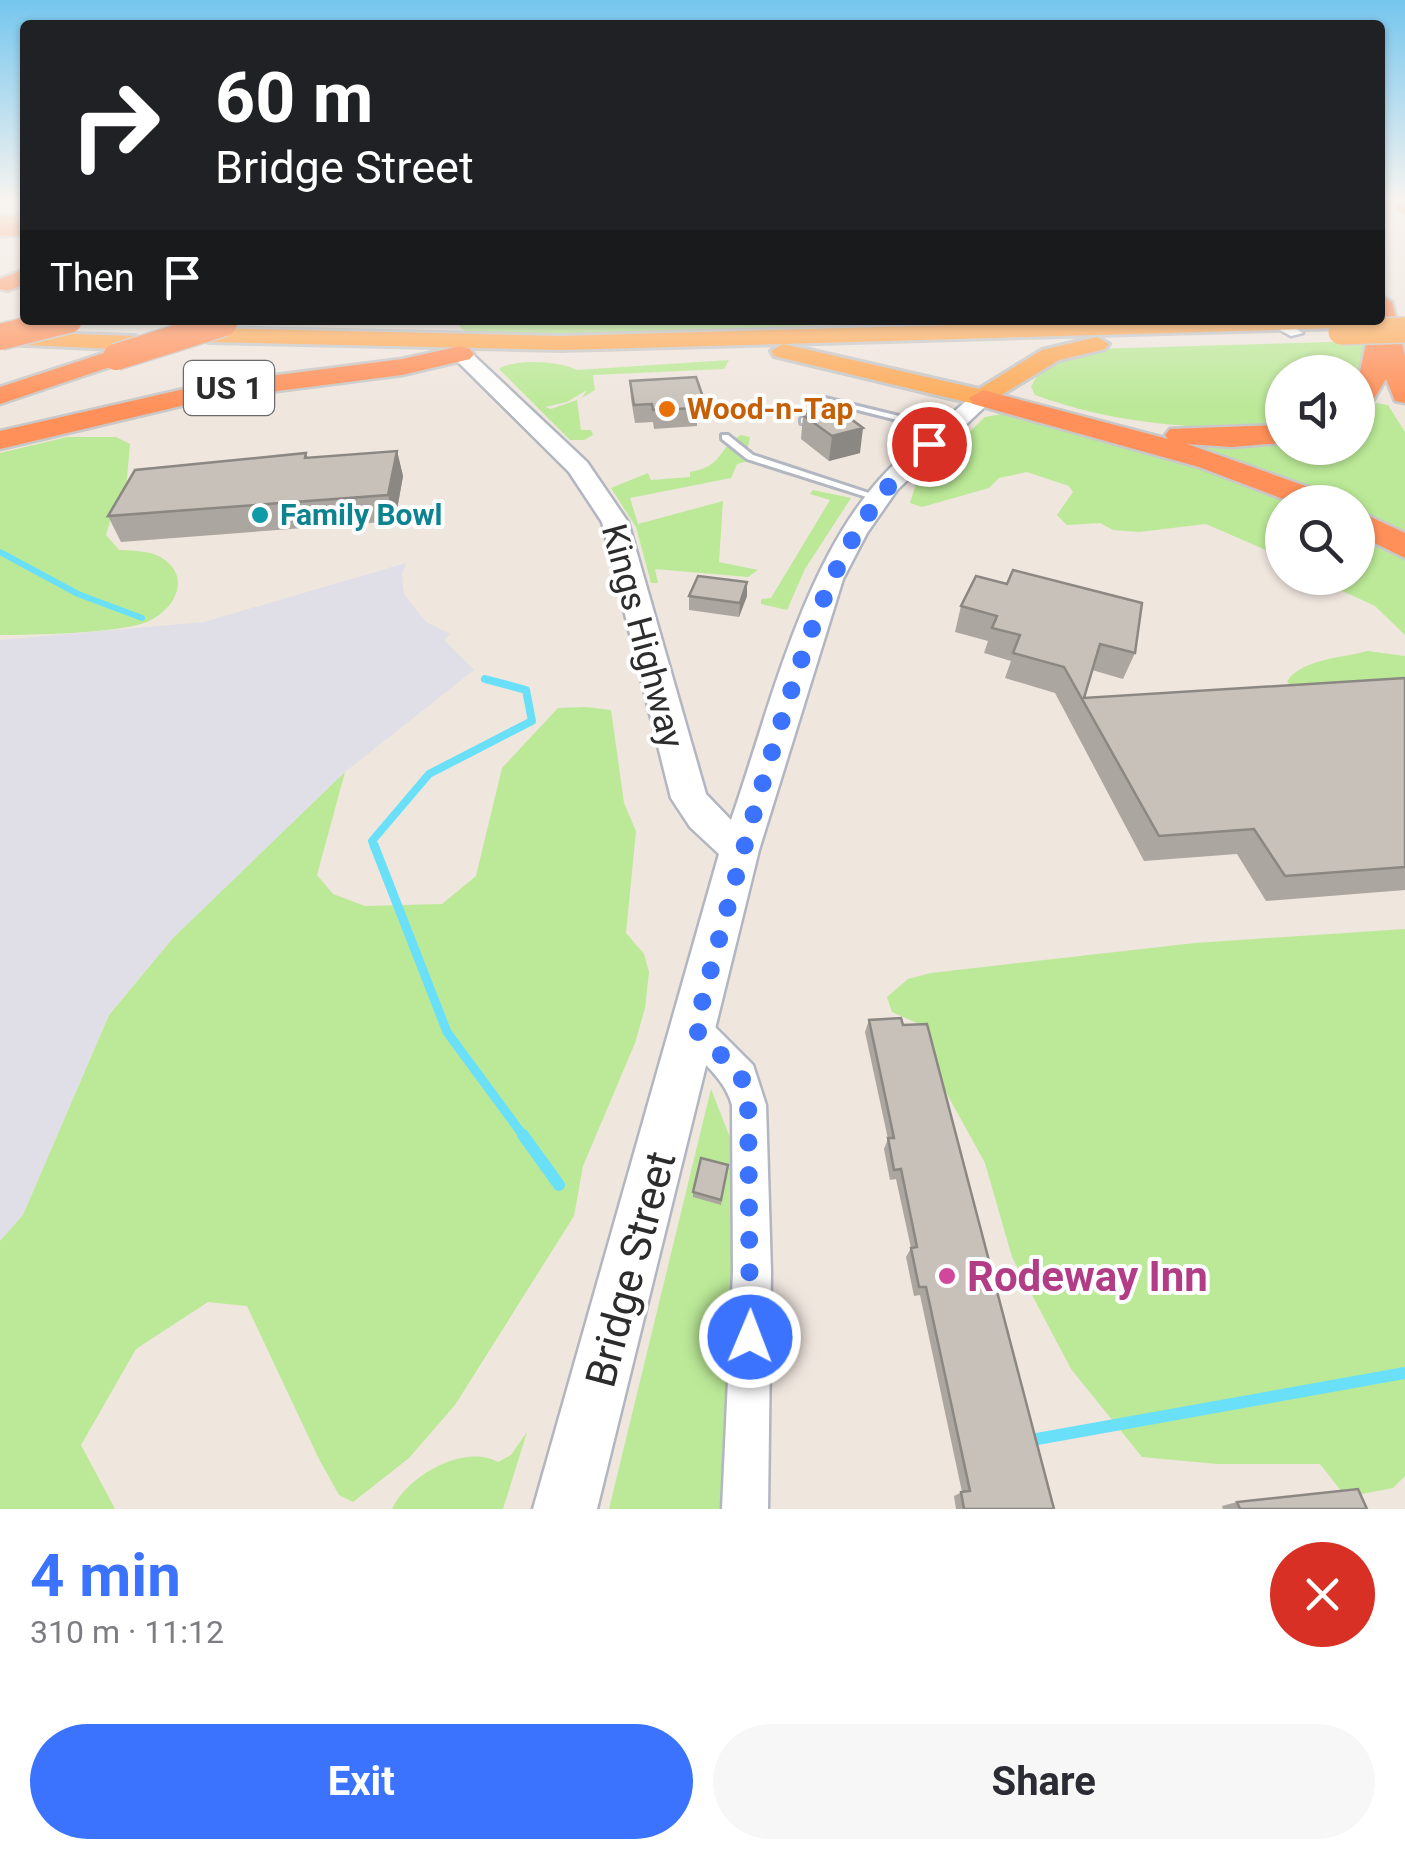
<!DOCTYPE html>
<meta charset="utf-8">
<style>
:root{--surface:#fff;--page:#f7f7f7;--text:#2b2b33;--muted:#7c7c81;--accent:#3b73ff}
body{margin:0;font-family:Roboto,sans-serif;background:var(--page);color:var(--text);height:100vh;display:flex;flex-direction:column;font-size:38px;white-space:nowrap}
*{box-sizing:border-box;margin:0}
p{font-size:32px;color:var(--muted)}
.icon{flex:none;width:55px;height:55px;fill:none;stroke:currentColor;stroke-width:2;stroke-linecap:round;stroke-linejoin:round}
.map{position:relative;height:1509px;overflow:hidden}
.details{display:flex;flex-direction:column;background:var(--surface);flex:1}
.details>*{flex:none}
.hud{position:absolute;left:20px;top:20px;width:1365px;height:305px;border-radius:10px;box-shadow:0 2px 8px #0004;background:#202124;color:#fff;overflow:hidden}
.buttons{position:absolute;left:1265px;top:355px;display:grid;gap:20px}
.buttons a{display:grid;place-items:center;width:110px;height:110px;border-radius:50%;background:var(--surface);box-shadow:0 2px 8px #0004;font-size:50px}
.pin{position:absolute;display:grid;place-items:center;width:85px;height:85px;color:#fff;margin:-42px;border:5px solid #fff;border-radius:50%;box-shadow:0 2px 10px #0007}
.me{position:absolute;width:110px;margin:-55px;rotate:1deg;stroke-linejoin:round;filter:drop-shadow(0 0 8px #0008)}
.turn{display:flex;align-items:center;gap:35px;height:210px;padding:0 30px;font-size:45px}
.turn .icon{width:130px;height:130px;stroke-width:2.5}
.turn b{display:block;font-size:70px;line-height:85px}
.then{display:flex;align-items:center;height:95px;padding:0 30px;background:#0003;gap:20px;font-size:38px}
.round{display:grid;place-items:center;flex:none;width:105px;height:105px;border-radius:52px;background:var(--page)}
.head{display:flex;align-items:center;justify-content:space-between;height:170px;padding:0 30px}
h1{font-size:60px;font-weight:700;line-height:75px;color:var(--accent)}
.button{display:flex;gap:20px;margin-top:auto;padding:20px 30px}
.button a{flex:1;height:115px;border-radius:60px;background:var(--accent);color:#fff;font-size:40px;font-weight:700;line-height:115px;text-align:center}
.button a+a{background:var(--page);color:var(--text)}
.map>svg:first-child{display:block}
.industrial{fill:#e0dfe7}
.green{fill:#bbe997}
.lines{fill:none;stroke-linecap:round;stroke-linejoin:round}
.stream-far3{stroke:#6ae0f8;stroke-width:6}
.stream-far2{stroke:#6ae0f8;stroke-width:8}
.stream-far1{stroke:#6ae0f8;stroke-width:9}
.stream{stroke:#6ae0f8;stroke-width:12}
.service-casing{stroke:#b2b6c1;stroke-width:6}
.minor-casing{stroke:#b2b6c1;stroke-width:5}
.secondary-casing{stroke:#b2b6c1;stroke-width:5}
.trunk-casing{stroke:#c8c8c8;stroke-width:6}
.motorway-casing{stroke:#c8c8c8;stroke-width:5}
.service{fill:#fff;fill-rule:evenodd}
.minor{fill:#fff;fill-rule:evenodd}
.secondary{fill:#fff;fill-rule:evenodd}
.trunk{fill:#fdaa58;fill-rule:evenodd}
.motorway{fill:#ff9059;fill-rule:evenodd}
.trunk-bridge-casing{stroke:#c8c8c8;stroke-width:28;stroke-linecap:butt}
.motorway-bridge-casing{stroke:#c8c8c8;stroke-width:29;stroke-linecap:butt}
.trunk-bridge{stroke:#fdaa58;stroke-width:25}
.motorway-bridge{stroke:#ff9059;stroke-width:26}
.wall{fill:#aba69f}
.shaded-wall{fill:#8b8782}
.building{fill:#c7c1b9;stroke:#8b8782;stroke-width:2.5}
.route{stroke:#3b73ff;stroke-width:18;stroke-dasharray:0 32.4}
.food-dot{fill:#e8710a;stroke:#fff;stroke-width:4}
.culture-dot{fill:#0f9aa8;stroke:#fff;stroke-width:4}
.hotel-dot{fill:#d1479c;stroke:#fff;stroke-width:4}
.labels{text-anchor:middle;stroke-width:8;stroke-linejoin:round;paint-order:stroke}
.far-food-label{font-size:30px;font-weight:bold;fill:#c56008;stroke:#fff;text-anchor:start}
.far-culture-label{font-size:30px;font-weight:bold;fill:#0d838f;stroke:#fff;text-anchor:start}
.shield{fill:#fff;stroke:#6b6b6b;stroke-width:2.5}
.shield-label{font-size:32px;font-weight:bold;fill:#2c2c2c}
.street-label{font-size:35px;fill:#2c2c2c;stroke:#fff}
.near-street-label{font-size:42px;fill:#2c2c2c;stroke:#fff}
.near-hotel-label{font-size:42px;font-weight:bold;fill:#b23c85;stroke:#fff;text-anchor:start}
</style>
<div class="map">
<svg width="1405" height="1509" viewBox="0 0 1405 1509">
<rect width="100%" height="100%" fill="#efe6de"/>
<path class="industrial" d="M406,563L402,575L404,594L426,622L450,634L444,640L474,670L345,772L173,938L109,1014L23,1215L0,1241V640L204,622Z"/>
<path class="green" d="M455,320H878L758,330L525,336L475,333L463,330Z
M1363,341L1364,360L1358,387V372H1282V428L1278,429C1194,429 1114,424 1035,395L1031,387C1042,361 1069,356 1093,349Z
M729,360L724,369L593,375L595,390L582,398L587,390L567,402L545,407L551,409L577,400L581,430H591L593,435L584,440H570L499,369C514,358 561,361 577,370Z
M1376,403L1388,405L1405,432V538L1358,514V502H1332L1277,478L1164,441L1165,437L1236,441L1282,438V448H1358V415Z
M1007,413L1279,490L1302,502H1282V557L1206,524L1139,532L1113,530L1100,523L1067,525L1057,515L1073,492L1069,486L1027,472L999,478L989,488L922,507L910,503L916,483L985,417Z
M741,435L750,437L745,462L737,464L731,478L630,498L638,524L723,501L719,562L758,570L748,577L655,569L658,583H651L636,527L611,488L648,473L651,480L690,477V472C725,466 716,449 741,435Z
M67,437H116L130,444L125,501L111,518L106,535L119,550C135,551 152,550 165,560C194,582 169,616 141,624C111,633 33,635 0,635V453Z
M813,490L851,498L805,569L787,610L761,604V599L771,598L830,500L810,494Z
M1358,528L1405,557V635L1375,606L1314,578H1358Z
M1367,651L1405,656V693L1297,691L1287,682C1300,659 1343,658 1367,651Z
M586,707L611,710L624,803L636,831L626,933L644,954L649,972L645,1008L635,1043L583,1166L574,1216L455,1405L409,1458L353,1502L339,1495L319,1459L247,1306L208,1302L136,1349L81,1445L115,1509H0V1241L23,1215L109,1015L173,938L345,772L317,875L333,894L365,906L442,904L476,876L502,768L558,708Z
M1405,929V1476L1393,1488L1346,1497L1320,1464H1217L1142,1457L1071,1369L1012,1257L985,1163L935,1072L919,1024L892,1012L887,997L908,979L931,973L1195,943Z
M711,1089L738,1158L730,1509H609Z
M527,1432L503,1509H392C407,1476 464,1443 498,1462L511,1455Z"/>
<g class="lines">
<path class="stream-far3" d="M0,552L78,594L142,618"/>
<path class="stream-far2" d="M375,848L372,841L429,774L532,721L526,690L485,679"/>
<path class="stream-far1" d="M374,845L447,1032L525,1138"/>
<path class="stream" d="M523,1135L559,1185
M1037,1439L1405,1373"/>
<g class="service-casing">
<path id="service" d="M825,398L948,428L949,430L945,432L830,403L807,423H801V419Z
M722,435H728L753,455L884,498L876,500L747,459L722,439Z"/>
</g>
<g class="minor-casing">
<path id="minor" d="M1262,320H1280L1303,333L1291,336Z
M695,1014L706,1018L753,1065L766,1105L771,1272L768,1509H722L733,1272L732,1105C723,1072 692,1059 679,1029L684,1018Z"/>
</g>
<g class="secondary-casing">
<path id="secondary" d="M461,348L468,350L587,462L628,522L706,794L731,820C769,711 802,566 879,480C907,448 944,422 975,393H991L994,398L897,490L867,533L843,579L759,850L597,1509H533L719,854L690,827L671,798L602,522L569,472L454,358V350Z"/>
</g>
<g class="trunk-casing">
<path id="trunk" d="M0,216L25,218V228L0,226Z
M1380,314L1388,320L1377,327L783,344L979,389L1042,350L1097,337L1109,344L1105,349L1059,360L983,406L774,356L771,351L783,344L560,350L208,342L196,335L208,328L560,336L1131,320H1380Z
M14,332L135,336L147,343L135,350L6,344L2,339Z"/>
</g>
<g class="motorway-casing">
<path id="motorway" d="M1394,199H1405V213L1398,211Z
M25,223V235L0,236V224Z
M25,269V284L8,291L0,289V279Z
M1380,295L1392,302L1405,356V403L1395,401L1386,379L1368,409L1358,411V381L1371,320H1380Z
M461,346L470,349L474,354L470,359L402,375L206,400L0,449V431L206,384L402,359Z
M116,349L129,357L125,362L0,404V387Z
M983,390L1168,439L1165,435L1170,429L1282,425V443L1231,447L1187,444L1331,495L1335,502H1291L1199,467L973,404L969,398Z
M1358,511L1405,533V558L1358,535Z"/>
</g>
<use href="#service" class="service"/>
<use href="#minor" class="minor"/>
<use href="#secondary" class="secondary"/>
<use href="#trunk" class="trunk"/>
<use href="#motorway" class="motorway"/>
<g class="trunk-bridge-casing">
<path id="trunk-bridge" d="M1341,332L1405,330"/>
</g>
<g class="motorway-bridge-casing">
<path id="motorway-bridge" d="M0,337L69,320
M116,357L224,323"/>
</g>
<use href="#trunk-bridge" class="trunk-bridge"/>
<use href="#motorway-bridge" class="motorway-bridge"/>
</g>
<path class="wall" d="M630,381L704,400V419H697V426L654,429L653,422L635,423L631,399Z
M803,415L860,453L829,461L801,439Z
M397,451L403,476L395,521L121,542L108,516L306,453L308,458Z
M747,582V596L739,617L689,610V596Z
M961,606L1135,653L1123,679L1092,670L1084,698L1405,678V890L1266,901L1237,854L1144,861L1055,693L1005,678L1011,661L984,653L988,641L955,632Z
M869,1020L1054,1509H956L954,1496L962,1492L920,1295L914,1296L906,1257L911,1248L896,1179L890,1180L884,1149L888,1139L865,1032Z
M728,1165L721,1205L693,1197V1192Z
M1237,1502L1367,1509H1223L1222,1506Z"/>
<path class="shaded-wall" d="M863,428L860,453L829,461L832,436Z
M397,451L403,476L395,521L388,495Z
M747,582V596L739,617L740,603Z"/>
<path class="building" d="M696,377L704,400L695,401L697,408L653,410L652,404L634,405L630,381Z
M835,407L863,428L832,436L803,415Z
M397,451L388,495L108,516L135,470L306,453L305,458Z
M1013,570L1142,603L1135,653L1100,644L1084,698L1405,678V867L1285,876L1254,829L1159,836L1064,667L1013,653L1020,635L992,628L997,616L961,606L976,576L1007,584Z
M698,576L747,582L740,603L689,596Z
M901,1018L903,1025L927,1024L1054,1509H964L961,1492L970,1491L926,1287H919L911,1248L917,1247L901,1169L894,1170L888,1138H894L869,1020Z
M701,1158L728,1165L721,1200L693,1192Z
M1358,1489L1367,1509H1240L1237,1502Z"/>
<linearGradient id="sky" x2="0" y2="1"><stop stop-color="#75c6ee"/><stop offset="0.49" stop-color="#f8f4f0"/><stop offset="1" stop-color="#f8f4f0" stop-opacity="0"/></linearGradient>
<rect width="1405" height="410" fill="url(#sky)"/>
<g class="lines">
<path class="route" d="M750,1337L748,1092L739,1073L695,1029C722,928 748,829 779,729C814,620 840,524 929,444"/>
</g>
<circle class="food-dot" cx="667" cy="409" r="10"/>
<circle class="culture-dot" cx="260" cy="515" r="10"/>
<circle class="hotel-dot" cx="947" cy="1276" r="10"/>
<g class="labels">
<g class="far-food-label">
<text x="687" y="419">Wood-n-Tap</text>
</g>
<g class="far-culture-label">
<text x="280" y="525">Family Bowl</text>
</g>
<rect class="shield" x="184" y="361" width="90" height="54" rx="8"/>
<g class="shield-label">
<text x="229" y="399">US 1</text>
</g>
<g class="street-label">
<text transform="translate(643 636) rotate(75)" y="12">Kings Highway</text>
</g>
<g class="near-street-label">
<text transform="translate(630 1269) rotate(-75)" y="15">Bridge Street</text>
</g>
<g class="near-hotel-label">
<text x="967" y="1291">Rodeway Inn</text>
</g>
</g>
</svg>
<div class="buttons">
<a><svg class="icon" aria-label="sound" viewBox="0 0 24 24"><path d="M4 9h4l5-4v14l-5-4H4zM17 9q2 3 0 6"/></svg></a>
<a><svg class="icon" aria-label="search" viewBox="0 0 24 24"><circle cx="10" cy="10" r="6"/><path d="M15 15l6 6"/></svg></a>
</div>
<div class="pin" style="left:929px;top:444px;background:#d93025"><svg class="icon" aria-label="arrive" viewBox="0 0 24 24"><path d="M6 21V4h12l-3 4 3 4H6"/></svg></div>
<svg class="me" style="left:750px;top:1337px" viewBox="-20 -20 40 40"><circle r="17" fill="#3b73ff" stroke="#fff" stroke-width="3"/><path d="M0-11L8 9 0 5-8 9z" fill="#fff"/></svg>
<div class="hud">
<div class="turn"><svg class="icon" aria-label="right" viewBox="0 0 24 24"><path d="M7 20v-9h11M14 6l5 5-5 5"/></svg><div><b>60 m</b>Bridge Street</div></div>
<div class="then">Then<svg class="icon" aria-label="arrive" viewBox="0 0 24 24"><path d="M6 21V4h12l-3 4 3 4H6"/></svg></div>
</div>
</div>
<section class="details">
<div class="head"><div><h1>4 min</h1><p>310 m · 11:12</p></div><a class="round" style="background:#d93025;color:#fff"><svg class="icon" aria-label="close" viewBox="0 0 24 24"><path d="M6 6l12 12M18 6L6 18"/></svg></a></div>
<div class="button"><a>Exit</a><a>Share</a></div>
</section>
